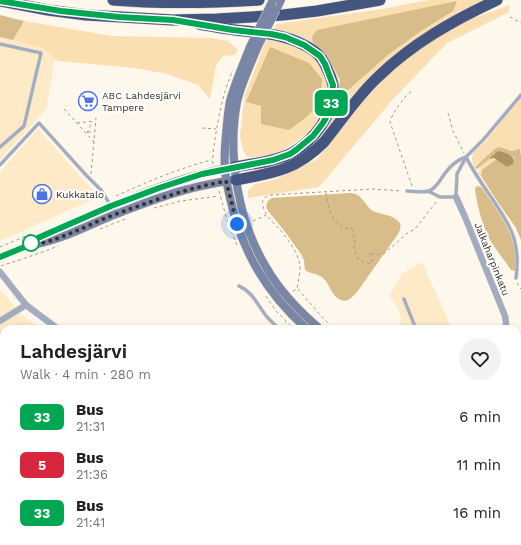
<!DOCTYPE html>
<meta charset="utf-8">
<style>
:root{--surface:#fff;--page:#f2f2f2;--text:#202124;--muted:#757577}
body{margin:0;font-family:"Work Sans",sans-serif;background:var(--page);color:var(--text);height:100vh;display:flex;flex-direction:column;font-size:15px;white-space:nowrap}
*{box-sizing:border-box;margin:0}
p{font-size:13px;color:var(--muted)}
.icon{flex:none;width:22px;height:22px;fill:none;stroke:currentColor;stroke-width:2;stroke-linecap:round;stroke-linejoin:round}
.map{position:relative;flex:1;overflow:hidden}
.side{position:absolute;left:0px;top:325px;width:521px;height:220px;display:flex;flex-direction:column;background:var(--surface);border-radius:12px 12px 0 0;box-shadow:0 2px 6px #0003}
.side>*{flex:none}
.badge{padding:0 8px;border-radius:6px;font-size:14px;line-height:26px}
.you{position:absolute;width:20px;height:20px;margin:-10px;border:3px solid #fff;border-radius:50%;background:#1a73e8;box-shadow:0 0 0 6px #1a73e833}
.map>.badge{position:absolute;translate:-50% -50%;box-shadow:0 0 0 2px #fff}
.round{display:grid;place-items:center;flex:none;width:42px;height:42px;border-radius:21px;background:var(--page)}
.summary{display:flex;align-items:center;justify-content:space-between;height:68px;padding:0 20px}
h1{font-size:19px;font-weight:600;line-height:30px}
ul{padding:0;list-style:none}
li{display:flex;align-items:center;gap:12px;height:48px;padding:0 20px}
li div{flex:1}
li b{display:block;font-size:15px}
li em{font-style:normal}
li .badge{min-width:44px;font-weight:700;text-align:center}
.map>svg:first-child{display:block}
.built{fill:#feeac6}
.green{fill:#f9dfb1}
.forest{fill:#d8bc89}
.water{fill:#af9463}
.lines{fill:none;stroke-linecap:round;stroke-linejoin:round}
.service-casing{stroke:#dad3c8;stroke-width:4}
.minor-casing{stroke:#dad3c8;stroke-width:7}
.secondary-casing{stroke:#dad3c8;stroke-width:9}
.motorway-casing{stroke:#dad3c8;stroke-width:12}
.path{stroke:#a09a8f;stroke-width:1;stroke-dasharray:3 3;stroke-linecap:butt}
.service{stroke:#a2acc1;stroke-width:3}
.minor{stroke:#a2acc1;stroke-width:6}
.secondary{stroke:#7a86a6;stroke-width:8}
.motorway{stroke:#445580;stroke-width:11}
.secondary-bridge-casing{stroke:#dad3c8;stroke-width:9;stroke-linecap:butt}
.secondary-bridge{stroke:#7a86a6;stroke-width:8}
.line-casing{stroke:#fff;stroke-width:9}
.line{stroke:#00a651;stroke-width:6}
.walk{stroke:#373126;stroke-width:4;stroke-dasharray:0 7.2}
.stop-dot{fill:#fff;stroke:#00a651;stroke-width:2}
.labels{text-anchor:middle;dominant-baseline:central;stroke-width:4;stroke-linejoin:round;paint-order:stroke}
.poi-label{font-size:10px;fill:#373126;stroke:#fff;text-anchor:start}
.street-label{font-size:10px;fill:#373126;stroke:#fff}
</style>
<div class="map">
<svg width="521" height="545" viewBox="0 0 521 545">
<rect width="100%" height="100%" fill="#fef7ec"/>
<!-- built -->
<g class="built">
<path d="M0,37l47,10 8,12 -9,50 -46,51z"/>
<path d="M38,129l61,68 -99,44v-69z"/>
<path d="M422,262l30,67h-51l-1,-16 -10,-18 12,-21z"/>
<path d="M0,289l21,26 21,14h-38v212h298l2,4h-304z"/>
<path d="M316,541h97l-1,4h-95z"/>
</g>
<!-- green -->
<g class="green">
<path d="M428,0h57l-54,29 -41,29 -35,34 -31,41 -2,-2 9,-16 -2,-52 -56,-33 4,-6 106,-15z"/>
<path d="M509,5v7l-62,31 -53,55 -75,89 -71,11v-7l7,-7 22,-5 40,-20 55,-69 26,-24 37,-28 39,-20z"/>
<path d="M24,21l88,15 99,2 17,3 10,9 -3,5 -12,1 -7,9 -6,34 -12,-14 -31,-11 -32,-6 -77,-7 -15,-13 -30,-8z"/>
<path d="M267,37c15,4 32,7 45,17 6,5 10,13 13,21 12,30 -9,55 -34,70 -4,2 -8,6 -13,8 -9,3 -20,4 -30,4l-5,-6 -3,-15 3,-27 2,-14z"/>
<path d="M521,97v51l-9,3 -12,-4 -25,19 2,3 13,-11 6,1 -14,11 -1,7 -3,-4 2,-4 -1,-1 -4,2 -2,-5 -1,-6 1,-6 12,-11z"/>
</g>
<!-- forest -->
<g class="forest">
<path d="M457,1l-4,10 -32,20 -32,23 -50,44 1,-19 -9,-16 -18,-20 -1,-6 5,-7z"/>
<path d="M0,15l24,6 -11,19 -13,-3z"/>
<path d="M270,47l39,16 13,16 -2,25 -16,15 -15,11 -28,-6v-18l-15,-4z"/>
<path d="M500,147l12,4 9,-3 -1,2 1,5v85l-5,-12 -21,-30 -14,-22 1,-6 13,-10 1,-1 11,8c4,-2 8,-4 7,-9l-13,-7 -3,1 -21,17 -2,-2 21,-19z"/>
<path d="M477,186l4,1c16,22 40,54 35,83l-2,1 -3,-1c-7,-11 -16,-21 -22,-32 -7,-14 -12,-33 -14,-49z"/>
<path d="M351,193c13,2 12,11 22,18 7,4 20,3 26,11 3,4 1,8 -1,12l-41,58c-5,5 -9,11 -16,8 -10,-4 -11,-16 -18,-22 -5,-5 -13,-4 -18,-8l-1,-10 -3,-6 -18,-25 -15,-18 -2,-5 2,-5 4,-3z"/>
</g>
<!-- water -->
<path class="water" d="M498,151c5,0 14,4 16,9l-1,4 -6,3 -13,-9 -4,1v-1z"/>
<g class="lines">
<defs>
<g id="service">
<path d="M0,44l41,9 -17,73 -24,21"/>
<path d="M466,157c7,14 16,27 25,40 19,28 30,44 25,81"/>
<path d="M0,165l39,-42 47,52 15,15 10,16"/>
<path d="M407,191c6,0 16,2 22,0 8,-3 12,-13 17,-19 6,-8 11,-12 20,-15"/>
<path d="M428,191l12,6h16l1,-23 9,-17 17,-17 38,-45"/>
<path d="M239,286c14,6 19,20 28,31 4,4 8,8 12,12"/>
<path d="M404,299l12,30"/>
<path d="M0,344l4,3"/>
<path d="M473,545l7,-4"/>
</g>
<g id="minor">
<path d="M456,197l9,20 40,99 1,7v6"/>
<path d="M0,272l26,33 32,24"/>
<path d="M0,321l26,-16"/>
<path d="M308,541l2,4"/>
<path d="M96,545l4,-4"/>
<path d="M447,545l4,-4"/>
</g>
<g id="secondary">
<path d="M276,10l5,-10"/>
<path d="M250,47c-7,18 -15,36 -20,54 -2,11 -3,22 -4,34 -1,11 -2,22 -1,33 0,10 3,20 5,30 12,53 36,95 77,131"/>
<path d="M257,48c-7,18 -16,36 -20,54 -10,53 1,119 29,165 13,23 34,45 54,62"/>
<path d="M30,245c30,-4 58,-20 86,-31 24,-9 48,-19 73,-25 14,-4 28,-6 42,-9"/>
<path d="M0,257l27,-11 11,-8 11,-5c59,-24 117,-54 180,-65"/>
<path d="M431,541l2,4"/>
<path d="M441,541l2,4"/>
</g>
<g id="motorway">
<path d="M113,0c49,4 97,3 146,0"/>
<path d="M0,1l48,9 38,5 87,5 44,-1 66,-4 34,-4 63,-11"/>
<path d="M199,24c12,2 24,5 36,6 27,3 56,4 79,21 7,5 11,12 14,20 2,4 4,9 5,14 3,28 -19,56 -43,69 -17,8 -38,10 -56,13"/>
<path d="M236,180c38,-7 60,-10 88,-38 18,-22 34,-47 55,-66 34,-33 75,-56 118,-76"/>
</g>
</defs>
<!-- service casing -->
<use href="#service" class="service-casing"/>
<!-- minor casing -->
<use href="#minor" class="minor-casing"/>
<!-- secondary casing -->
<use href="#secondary" class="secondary-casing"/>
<!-- motorway casing -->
<use href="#motorway" class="motorway-casing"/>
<!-- path -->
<g class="path">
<path d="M510,17l11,6"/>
<path d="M64,109l30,33"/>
<path d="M448,113l5,18 11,22"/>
<path d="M77,123l18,-2"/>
<path d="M202,128l14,1"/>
<path d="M88,132h7"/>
<path d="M87,133l5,-11"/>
<path d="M213,164c-1,-8 1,-17 2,-25 4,-25 8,-46 18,-69"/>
<path d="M91,174l5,-56"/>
<path d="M412,186l-22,-64c2,-9 15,-27 23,-32"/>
<path d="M219,191l8,29 10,26"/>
<path d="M326,193c2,12 4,27 17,34 2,1 6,2 9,2l3,11 -1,9 4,10 6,3 7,2 1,-5 -3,-6 7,2 9,-2 21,-19 9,-5 22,-28"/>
<path d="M116,196c31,-14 63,-28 96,-36"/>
<path d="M154,208l27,-7 38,-5"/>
<path d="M253,221l9,-4 4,-2"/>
<path d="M100,229l25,-10"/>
<path d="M0,247l31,-13"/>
<path d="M1,266c7,-3 14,-4 21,-7 12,-4 24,-8 36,-13"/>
<path d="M517,283l4,6"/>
<path d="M298,289l23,27 13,13"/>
<path d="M293,291l4,-2c1,-9 5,-20 2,-28 -3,-11 -11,-21 -18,-30 -6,-7 -16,-15 -18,-25 -2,-6 2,-10 8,-11l101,-6 30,2"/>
<path d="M266,296l10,15 18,18"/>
<path d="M419,545l1,-4"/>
<path d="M460,545l2,-4"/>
</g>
<!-- service -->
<use href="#service" class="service"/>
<!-- minor -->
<use href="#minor" class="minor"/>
<!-- secondary -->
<use href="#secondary" class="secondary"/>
<!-- motorway -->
<use href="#motorway" class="motorway"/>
<defs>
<g id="secondary-bridge">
<path d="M250,47l23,-47"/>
<path d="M257,48l19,-38"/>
</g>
</defs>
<!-- secondary-bridge casing -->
<use href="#secondary-bridge" class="secondary-bridge-casing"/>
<!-- secondary-bridge -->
<use href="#secondary-bridge" class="secondary-bridge"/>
</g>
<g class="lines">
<defs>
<path id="line" d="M0,1l61,10 58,6 54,3 60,10 38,4 14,3 19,8 16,11 5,8 8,21 -1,12 -2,13 -7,13 -10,13 -17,14 -6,4 -17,6 -71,14 -43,14 -48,18 -62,27 -11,5 -11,8 -27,11"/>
</defs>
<!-- line casing -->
<use href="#line" class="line-casing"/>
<!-- line -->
<use href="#line" class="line"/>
<!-- walk -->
<path class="walk" d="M31,243l-4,3c32,-4 59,-21 89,-32 36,-13 72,-26 110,-33l11,43"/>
</g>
<!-- icons -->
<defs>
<symbol id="supermarket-ring" viewBox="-11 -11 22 22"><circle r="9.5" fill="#fff" stroke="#4e72e6" stroke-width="1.5"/><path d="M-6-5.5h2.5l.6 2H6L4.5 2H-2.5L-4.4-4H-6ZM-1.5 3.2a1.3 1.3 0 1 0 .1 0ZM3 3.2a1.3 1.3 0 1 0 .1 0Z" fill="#4e72e6"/></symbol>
<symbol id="shop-ring" viewBox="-11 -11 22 22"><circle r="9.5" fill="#fff" stroke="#4e72e6" stroke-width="1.5"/><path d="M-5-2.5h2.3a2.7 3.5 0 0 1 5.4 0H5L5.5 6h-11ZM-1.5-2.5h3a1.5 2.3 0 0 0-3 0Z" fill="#4e72e6"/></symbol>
</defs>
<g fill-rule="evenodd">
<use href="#supermarket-ring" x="77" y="90" width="22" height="22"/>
<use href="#shop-ring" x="31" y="183" width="22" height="22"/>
</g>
<!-- markers -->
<circle class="stop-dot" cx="31" cy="243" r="8"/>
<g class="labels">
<!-- poi labels -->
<g class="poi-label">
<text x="102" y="95">ABC Lahdesjärvi<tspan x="102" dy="12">Tampere</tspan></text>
<text x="56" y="194">Kukkatalo</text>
</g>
<!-- street labels -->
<g class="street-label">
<text transform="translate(492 259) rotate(68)">Jalkaharpinkatu</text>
</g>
</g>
</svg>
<div class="you" style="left:237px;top:224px"></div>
<b class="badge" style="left:331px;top:103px;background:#00a651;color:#fff">33</b>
<section class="side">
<div class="summary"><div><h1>Lahdesjärvi</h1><p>Walk · 4 min · 280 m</p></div><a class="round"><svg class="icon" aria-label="heart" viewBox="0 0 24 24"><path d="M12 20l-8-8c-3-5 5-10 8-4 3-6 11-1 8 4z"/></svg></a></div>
<ul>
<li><span class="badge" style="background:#00a651;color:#fff">33</span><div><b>Bus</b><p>21:31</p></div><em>6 min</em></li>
<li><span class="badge" style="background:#d7263d;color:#fff">5</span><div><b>Bus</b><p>21:36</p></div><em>11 min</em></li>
<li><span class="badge" style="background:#00a651;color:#fff">33</span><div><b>Bus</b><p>21:41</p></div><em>16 min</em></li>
</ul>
</section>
</div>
